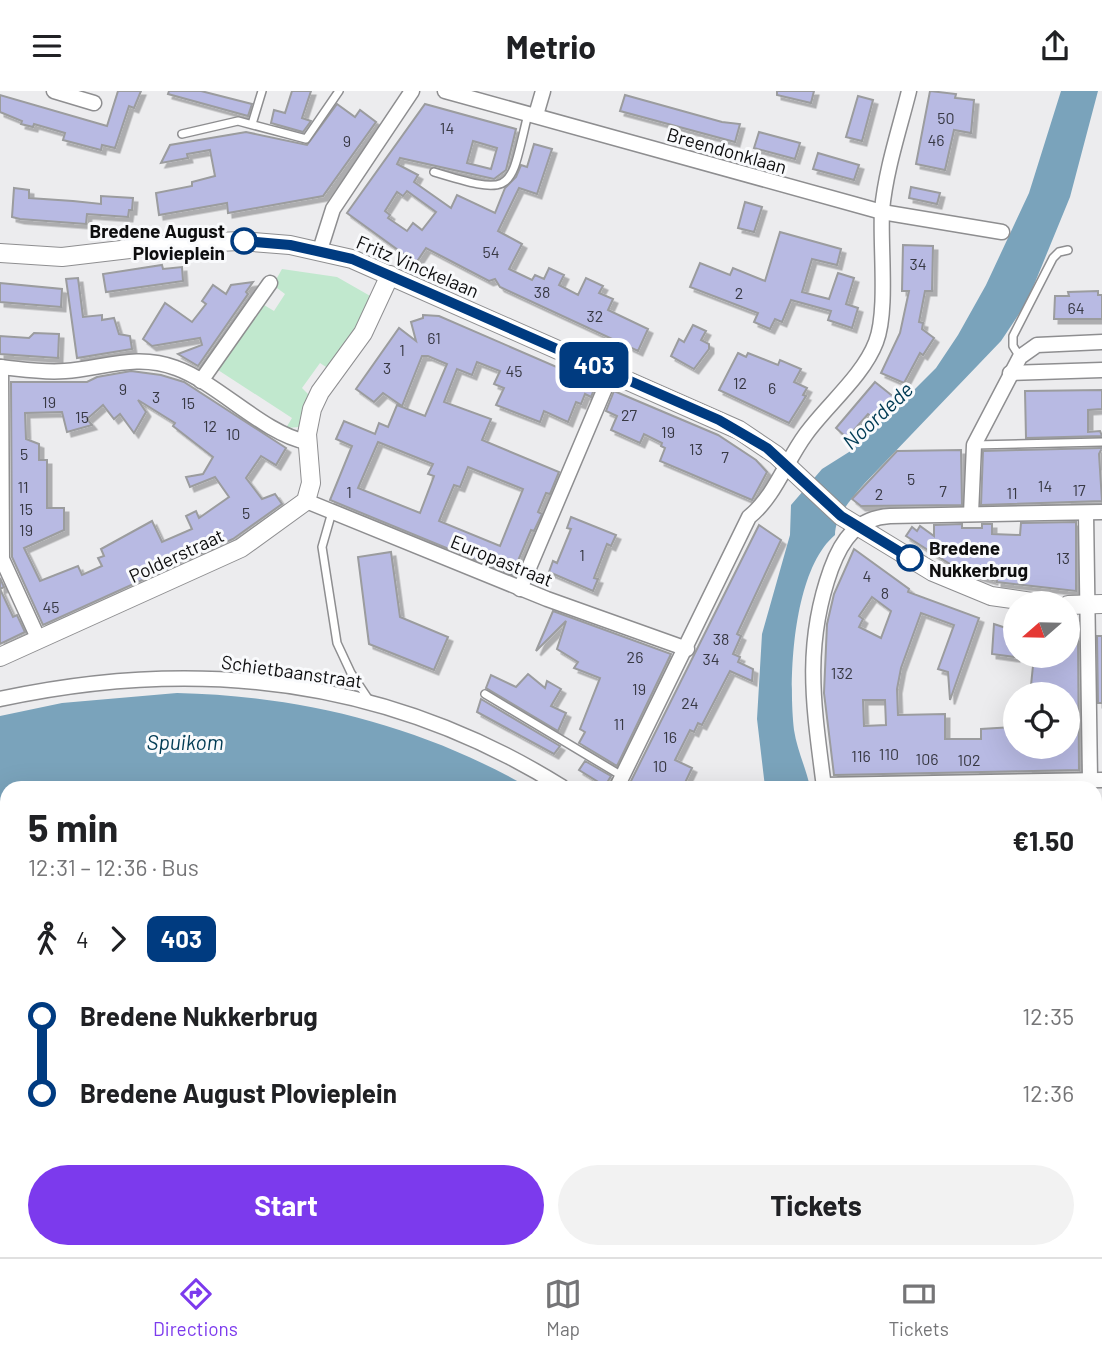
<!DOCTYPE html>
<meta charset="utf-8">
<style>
:root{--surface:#fff;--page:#f2f2f2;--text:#202124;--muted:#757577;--line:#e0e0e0;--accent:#7c3aed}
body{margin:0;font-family:Barlow,sans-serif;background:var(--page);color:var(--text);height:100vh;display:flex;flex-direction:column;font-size:26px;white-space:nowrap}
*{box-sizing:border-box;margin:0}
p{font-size:23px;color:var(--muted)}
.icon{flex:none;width:38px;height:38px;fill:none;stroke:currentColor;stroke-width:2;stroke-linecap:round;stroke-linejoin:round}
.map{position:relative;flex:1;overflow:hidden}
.panel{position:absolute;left:0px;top:690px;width:1102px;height:478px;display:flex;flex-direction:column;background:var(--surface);border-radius:21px 21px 0 0;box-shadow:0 7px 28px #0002}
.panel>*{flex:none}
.badge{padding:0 14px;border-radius:10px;font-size:24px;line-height:46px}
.needle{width:46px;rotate:250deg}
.fabs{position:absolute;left:1003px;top:500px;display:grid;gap:14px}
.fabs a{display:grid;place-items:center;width:77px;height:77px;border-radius:50%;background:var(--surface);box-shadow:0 7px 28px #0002;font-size:35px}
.map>.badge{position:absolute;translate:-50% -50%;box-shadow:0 0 0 4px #fff}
.legs{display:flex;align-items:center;gap:10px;height:77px;padding:0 28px;font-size:23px}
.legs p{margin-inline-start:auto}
.headline{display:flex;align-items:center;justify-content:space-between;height:119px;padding:0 28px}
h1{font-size:38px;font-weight:700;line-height:52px}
.action{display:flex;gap:14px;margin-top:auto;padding:14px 28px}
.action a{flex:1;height:80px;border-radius:42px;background:var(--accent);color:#fff;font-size:28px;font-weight:700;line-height:80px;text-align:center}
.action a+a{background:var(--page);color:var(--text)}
ul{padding:0 28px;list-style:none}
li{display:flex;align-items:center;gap:24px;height:77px;font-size:26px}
li i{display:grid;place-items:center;width:10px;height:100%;margin:0 9px;background:currentColor}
li i::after{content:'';width:18px;height:18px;margin:-9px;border:5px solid;border-radius:50%;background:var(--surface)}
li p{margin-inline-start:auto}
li:first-child i{background:linear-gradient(#0000 50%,currentColor 0)}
li:last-child i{background:linear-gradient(currentColor 50%,#0000 0)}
header{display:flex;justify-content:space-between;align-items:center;height:91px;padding:0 28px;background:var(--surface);font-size:32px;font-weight:700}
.dock{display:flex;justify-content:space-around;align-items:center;height:98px;border-top:2px solid var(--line);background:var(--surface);font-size:19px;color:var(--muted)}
.dock a{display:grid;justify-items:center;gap:4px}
.dock .selected{color:var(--accent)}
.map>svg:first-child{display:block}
.green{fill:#c1e8ce}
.water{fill:#7aa3bb}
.building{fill:#b8bae3;stroke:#9b9c9e;stroke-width:2;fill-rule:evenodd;filter:url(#shadow)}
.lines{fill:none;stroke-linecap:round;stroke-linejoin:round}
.service-casing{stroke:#8e8e90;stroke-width:10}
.minor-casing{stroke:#8e8e90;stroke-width:17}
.tertiary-casing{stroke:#8e8e90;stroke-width:20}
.service{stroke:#fff;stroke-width:7}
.minor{stroke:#fff;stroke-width:14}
.tertiary{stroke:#fff;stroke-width:18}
.line-1-casing{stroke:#fff;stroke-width:16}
.line-1{stroke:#003b80;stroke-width:10}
.stop-1-dot{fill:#fff;stroke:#003b80;stroke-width:3.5}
.labels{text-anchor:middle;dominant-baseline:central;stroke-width:6;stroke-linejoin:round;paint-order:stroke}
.number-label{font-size:16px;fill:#383944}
.street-label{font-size:19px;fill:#0e0e0f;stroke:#f9fafc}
.stop-label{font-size:19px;font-weight:bold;fill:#0e0e0f;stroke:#f9fafc;text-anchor:end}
.water-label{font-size:21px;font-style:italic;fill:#003b54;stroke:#f9fafc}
</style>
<header><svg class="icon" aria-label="menu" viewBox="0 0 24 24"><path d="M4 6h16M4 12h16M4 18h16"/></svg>Metrio<svg class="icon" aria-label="share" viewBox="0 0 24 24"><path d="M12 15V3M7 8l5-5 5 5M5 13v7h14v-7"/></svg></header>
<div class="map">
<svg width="1102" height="1166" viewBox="0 0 1102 1166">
<defs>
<filter id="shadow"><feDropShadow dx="4.5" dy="4.5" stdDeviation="0" flood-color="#0004"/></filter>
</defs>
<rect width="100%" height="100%" fill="#ececee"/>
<!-- green -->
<path class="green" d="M282,178l55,8 35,20 -16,33 -27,39 -9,-6 -18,25 8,8 -11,31 -13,1 6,-10 -74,-48 46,-65 10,6 11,-17 -12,-9z"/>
<!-- water -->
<g class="water">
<path d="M1061,0h37l-28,106 -43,105 -26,39 -136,142c-12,14 -30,32 -30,52 -42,35 -47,143 -41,195 3,20 12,38 16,57h-45l-8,-68 5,-85 28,-99 1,-30 31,-36 27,-17 58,-55 29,-29 22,-33 28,-50 43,-92z"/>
<path d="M177,602c124,3 242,32 351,94h-521v464h870l3,6h-880v-541l62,-13z"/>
</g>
<!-- building -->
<g class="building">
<path d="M118,0h23l-7,17 -5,-2 -14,42 -13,-3 -1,5 -38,-10 2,-7 -31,-9 -1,3 -12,-3 1,-3 -22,-9v-17l107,31z"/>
<path d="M169,0h32l51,13 -4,12 -80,-22z"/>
<path d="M292,0h19l-9,27 9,3 -8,11 -32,-9 3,-13 11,3z"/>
<path d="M777,0h37l-3,12 -34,-8z"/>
<path d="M930,0l26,3 -1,4 19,2 -3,33 -17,-3 -9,40 -29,-6z"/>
<path d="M625,4l97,27 18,2 -5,18 -115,-31z"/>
<path d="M858,5l15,4 -11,41 -16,-4z"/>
<path d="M337,13l18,13 5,-7 16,12 -53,74 -95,17 -1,-10 -68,12 -3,-22 36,-7v-4l23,-6 -5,-26 -23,4 1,4 -27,5 9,-18 76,-13 61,13z"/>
<path d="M425,13l91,25 -10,41 -12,9 -94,-21 -3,6 21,11 -4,7 37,26 6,-13 38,18 10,-25 11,-11 5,-12 6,2 7,-23 18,5 -15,45 -18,-6 -21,43 24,13 -13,25 23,11 3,-5 9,4 5,-11 15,7 -5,10 19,10 8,-17 17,8 -4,7 14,6 -5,11 40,19 -10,22 -138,-64 -5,-8 -6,2 -63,-33 -10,15 -69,-50zM473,50l24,7 -6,21 -24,-6zM407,100l29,21 -14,18 -9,-7 -6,8 -19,-13 2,-3 -5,-4 12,-19 6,4z"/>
<path d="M759,41l41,11 -5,16 -41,-11z"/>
<path d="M818,62l41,12 -5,15 -41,-11z"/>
<path d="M911,96l29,6 -3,11 -28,-6z"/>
<path d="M14,97l15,2v8l44,3 28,3v-8l32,2 -1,12h-3l-1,7 -41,-3 -1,10 -66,-5 -8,-2z"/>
<path d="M745,111l17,5 -8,25 -16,-4z"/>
<path d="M780,141l61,17 -4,16 -25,-6 -10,33 27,7 9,-26 16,5 -8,26 12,4 -6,20 -24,-8 3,-9 -40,-11 -9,22 -7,-3 -5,10 -16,-7 4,-9 -68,-26 10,-24 30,12 3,-7 32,13z"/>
<path d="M903,154l30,1 -1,45h-7l-6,31 4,1 -1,6 12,9 -11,17 -3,-2 -16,30 -23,-10 19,-40 9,-42h-7z"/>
<path d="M162,174l1,4 19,-2 1,14 -77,11 -3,-18z"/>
<path d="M78,187l5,39 19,-2v5l12,-2 5,16 11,2 2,13 -55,9 -11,-79z"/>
<path d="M253,191l-7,10 2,2 -50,72 -20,-12 24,-9 -2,-7 -48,8 -9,-7 22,-36 27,19 14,-18 -4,-3 11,-16 13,9 5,-9z"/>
<path d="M0,192l62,6 -1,18 -61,-5z"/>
<path d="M1098,200v4h4v24h-48l1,-23h14l-1,-4z"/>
<path d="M423,224l16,1 157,68 -5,13 -6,-3 -4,10 -5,-2 -8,20 -24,-11 -4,11 -44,-17 8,-17 -10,-4 6,-13 -23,-9 -5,13 -15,-6 -13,33 47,17 -9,21 77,32 -9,22 -4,-1 -8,19 4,2 -8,17 -3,-1 -19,45 -182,-75 22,-54 -16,-7 8,-18 31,13 4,-11 9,4 9,-22 28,11 22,-52 -19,-8h-6l-20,50 -19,-13 -9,9 -18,-13 43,-61 17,13 -5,-19 12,-4zM378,351l55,22 -5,10 6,2 -14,37 -62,-25zM468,376l55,22 -23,57 -61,-25 15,-36 6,2z"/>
<path d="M693,234l13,6 -5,9 8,4v5l-15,20 -23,-13 8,-17 5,3z"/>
<path d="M34,242l25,1 -1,24 -58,-4v-18l29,2z"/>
<path d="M738,262l8,4 2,-4 30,12 2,-5 21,9 -7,13 13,6 -4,7 3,1 -17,27 -70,-33z"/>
<path d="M131,280l30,4 23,7 102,66 -10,17 -15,-9 -15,22 16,21 13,-5 7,10 -49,35 -190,86 -31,-68 -1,-175h76l10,-5zM138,309l37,23 -2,3 40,31 -10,17 -17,3 4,10 25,-10 14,20 -30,21 -3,-7 -10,5 6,13 -30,13 -10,-21 -51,28 3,7 -6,2 4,8 -20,9 -4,-9 -38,15 -16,-33 40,-18v-22h-17v-48h-8v-16l-13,-5 -1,-26 37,-1 5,20 25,-7 -5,-6 16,-14 11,14 6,-5 14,19 12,-21z"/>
<path d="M875,291l20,16 -11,12 -2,-2 -10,9 -4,-3 -21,24 -11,-10z"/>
<path d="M1102,299v19l-14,1v22l12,-1 2,5 -76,2 -1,-47z"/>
<path d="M614,300l104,44 38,25 11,12 -15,28 -92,-39 5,-13 -4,-2 1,-3 -18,-9 -4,9 -29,-13 6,-14 -11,-5z"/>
<path d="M1102,357l-3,6 3,47 -121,4 2,-54z"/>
<path d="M961,359l1,55 -101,1 -9,-7 45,-48z"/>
<path d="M571,426l45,18 -5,11 -4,-2 -13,34 4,1 -5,12 -44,-19 4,-11 4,2 14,-34 -4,-1z"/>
<path d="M1076,431v69l-79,-9v-14l-4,12 -32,-9 -55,-35 6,-9 5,4 3,-5 14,10v-11l28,-1v4h20v-4h10v10l28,1 1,-12z"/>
<path d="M759,434l22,15 -44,94 4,2 -8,18 7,3 -2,5 15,7 -1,12 -22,-10 -28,54 -4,-2 -4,9 -4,-2 -15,30 17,8 -9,19h-55z"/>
<path d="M854,458l55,40 -1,3 71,26 -29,82 -2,-28 -10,-3 16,-44 -33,-12 -20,55 -4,21 1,26 47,-1v25h36v-10l32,-2 2,20h53v-52h-38l4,-39h34v-18l10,-1 1,133 -245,5 -10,-82 3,-69 7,-30zM872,506l19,14 -10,27 -22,-11 4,-8 -4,-3zM863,609h22l1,25 -22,1z"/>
<path d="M391,461l9,65 48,20 -14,33 -65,-26 -11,-87z"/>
<path d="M0,487l4,9 -4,2 13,28 4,-2 8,17 -25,12z"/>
<path d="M553,520l118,43 -54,112 -38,-23 6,-11 -5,-3 20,-51 -26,-10 4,-6 -21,-13 9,-28 -30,30z"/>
<path d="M994,533l21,7v26l-23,-3z"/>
<path d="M1097,545h5v67h-4z"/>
<path d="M528,583l17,14 2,-7 14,8 -10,17 15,7 -8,18 -72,-43 5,-13 25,12z"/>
<path d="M481,608l79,47 -6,8 -77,-42z"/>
<path d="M585,670l26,15 -6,10 -26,-16z"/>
</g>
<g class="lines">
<defs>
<g id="service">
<path d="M252,33l10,-33"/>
<path d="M182,43l56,-13 68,18 33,-48"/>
<path d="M434,81c82,25 75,20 94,-58"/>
<path d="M1020,266l-7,-11v-10l40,-78 6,-6 9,-2"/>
<path d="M974,354l128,-3"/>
<path d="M332,421l-10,35 15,96 14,30 18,27"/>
<path d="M485,603l137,82"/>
<path d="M1096,1152h6"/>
</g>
<g id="minor">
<path d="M54,0l40,12"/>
<path d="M445,0l437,121 120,20"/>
<path d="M536,24l7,-24"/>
<path d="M320,159l13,-41 79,-118"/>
<path d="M0,276c21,2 43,6 65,4 39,-3 72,-18 111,-3 42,15 88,66 131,74"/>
<path d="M1,276l1,192 37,81"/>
<path d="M1010,282l92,-3"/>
<path d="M201,290l69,-98"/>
<path d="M306,410l241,98 140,50"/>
<path d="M1086,422l4,266"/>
<path d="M971,423l3,-69 46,-88 17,-12 65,-3"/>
<path d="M520,498l91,-215"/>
<path d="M0,608c199,-43 388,-21 562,88"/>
<path d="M823,694l279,-5"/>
<path d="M617,696l132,-270c26,-21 37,-56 57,-83 21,-29 57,-58 70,-92 12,-31 4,-95 6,-132 4,-41 17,-79 27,-119"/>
<path d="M824,696c-10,-79 -21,-140 7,-218 11,-30 26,-51 59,-53l212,-4"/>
<path d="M1096,918h6"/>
<path d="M1096,1029h6"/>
<path d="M1096,1116h6"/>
<path d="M899,1160l3,6"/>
<path d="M1020,1160l2,6"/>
</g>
<g id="tertiary">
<path d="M0,162l62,4 110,-13 68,-3 50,4 62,14 387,171 37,25 65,61 92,56 58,24 55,8"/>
<path d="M1068,514l34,-1"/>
<path d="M0,566l241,-109 65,-47 5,-18 -4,-49 5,-25 8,-17 43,-59 27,-58"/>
</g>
</defs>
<!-- service casing -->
<use href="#service" class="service-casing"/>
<!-- minor casing -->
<use href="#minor" class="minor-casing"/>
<!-- tertiary casing -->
<use href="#tertiary" class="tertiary-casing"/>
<!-- service -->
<use href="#service" class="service"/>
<!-- minor -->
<use href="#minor" class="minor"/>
<!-- tertiary -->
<use href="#tertiary" class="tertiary"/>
</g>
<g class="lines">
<defs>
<path id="line-1" d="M244,150l46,4 62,14 367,161 48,28 74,68 69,42"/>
</defs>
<!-- line-1 casing -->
<use href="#line-1" class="line-1-casing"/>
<!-- line-1 -->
<use href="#line-1" class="line-1"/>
</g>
<!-- markers -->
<g class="stop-1-dot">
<circle cx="244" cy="150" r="12"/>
<circle cx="910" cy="467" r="12"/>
</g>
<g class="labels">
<!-- number labels -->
<g class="number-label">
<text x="946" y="26">50</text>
<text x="447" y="36">14</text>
<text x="936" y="48">46</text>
<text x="347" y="49">9</text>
<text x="491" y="160">54</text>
<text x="918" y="172">34</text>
<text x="542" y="200">38</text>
<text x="739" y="201">2</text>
<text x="1076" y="216">64</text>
<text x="595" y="224">32</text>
<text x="434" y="246">61</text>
<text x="402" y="258">1</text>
<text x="387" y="276">3</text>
<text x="514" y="279">45</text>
<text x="740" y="291">12</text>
<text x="772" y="296">6</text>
<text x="123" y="297">9</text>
<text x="156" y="305">3</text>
<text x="49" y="310">19</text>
<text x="188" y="311">15</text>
<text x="629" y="323">27</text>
<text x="82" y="325">15</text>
<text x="210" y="334">12</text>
<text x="668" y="340">19</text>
<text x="233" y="342">10</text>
<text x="696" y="357">13</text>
<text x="24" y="362">5</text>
<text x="725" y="365">7</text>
<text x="911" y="387">5</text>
<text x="1045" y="394">14</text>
<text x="23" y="395">11</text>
<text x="1079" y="398">17</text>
<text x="943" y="399">7</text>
<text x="349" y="400">1</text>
<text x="1012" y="401">11</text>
<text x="879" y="402">2</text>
<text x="26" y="417">15</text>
<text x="246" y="421">5</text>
<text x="26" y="438">19</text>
<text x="582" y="463">1</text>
<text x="1063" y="466">13</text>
<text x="867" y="484">4</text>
<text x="885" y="501">8</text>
<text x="51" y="515">45</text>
<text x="721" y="547">38</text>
<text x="635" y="565">26</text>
<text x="711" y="567">34</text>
<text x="842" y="581">132</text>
<text x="639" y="597">19</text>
<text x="690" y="611">24</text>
<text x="619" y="632">11</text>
<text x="670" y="645">16</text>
<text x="889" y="662">110</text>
<text x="861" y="664">116</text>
<text x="927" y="667">106</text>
<text x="969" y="668">102</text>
<text x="660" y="674">10</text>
</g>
<!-- street labels -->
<g class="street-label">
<text transform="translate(727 59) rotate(16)">Breendonklaan</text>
<text transform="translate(418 175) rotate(23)">Fritz Vinckelaan</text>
<text transform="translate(176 464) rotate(-25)">Polderstraat</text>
<text transform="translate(502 469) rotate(22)">Europastraat</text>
<text transform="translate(292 580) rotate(8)">Schietbaanstraat</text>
</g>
<!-- stop labels -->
<g class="stop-label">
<text x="225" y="139">Bredene August<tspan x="225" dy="22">Plovieplein</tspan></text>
<text x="929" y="456" text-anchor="start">Bredene<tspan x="929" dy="22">Nukkerbrug</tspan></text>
</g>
<!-- water labels -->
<g class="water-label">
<text transform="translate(877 324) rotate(-43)">Noordede</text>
<text x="185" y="650">Spuikom</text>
</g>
</g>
</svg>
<div class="fabs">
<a><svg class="needle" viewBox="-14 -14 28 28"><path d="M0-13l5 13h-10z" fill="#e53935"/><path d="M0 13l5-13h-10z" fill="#757577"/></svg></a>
<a><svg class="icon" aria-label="locate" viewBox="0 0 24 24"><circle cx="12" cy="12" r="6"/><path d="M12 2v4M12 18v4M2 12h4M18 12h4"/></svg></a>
</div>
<b class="badge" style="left:594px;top:274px;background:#003b80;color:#fff">403</b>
<section class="panel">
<div class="headline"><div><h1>5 min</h1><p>12:31 – 12:36 · Bus</p></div><b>€1.50</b></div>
<div class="legs"><svg class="icon" aria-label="walk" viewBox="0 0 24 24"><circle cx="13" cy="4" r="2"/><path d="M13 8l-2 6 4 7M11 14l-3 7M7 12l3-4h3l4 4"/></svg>4<svg class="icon" aria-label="forward" viewBox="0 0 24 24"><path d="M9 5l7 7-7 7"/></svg><b class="badge" style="background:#003b80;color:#fff">403</b></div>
<ul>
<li><i style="color:#003b80"></i><b>Bredene Nukkerbrug</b><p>12:35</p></li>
<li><i style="color:#003b80"></i><b>Bredene August Plovieplein</b><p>12:36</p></li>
</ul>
<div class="action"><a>Start</a><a>Tickets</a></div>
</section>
</div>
<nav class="dock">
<a class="selected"><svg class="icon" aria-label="directions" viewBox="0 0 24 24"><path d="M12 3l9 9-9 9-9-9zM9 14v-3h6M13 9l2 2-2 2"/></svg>Directions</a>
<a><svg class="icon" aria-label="map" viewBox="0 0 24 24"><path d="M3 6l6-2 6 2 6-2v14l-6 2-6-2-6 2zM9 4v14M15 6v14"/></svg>Map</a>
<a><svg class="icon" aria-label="tickets" viewBox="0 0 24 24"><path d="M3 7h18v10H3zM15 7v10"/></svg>Tickets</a>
</nav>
